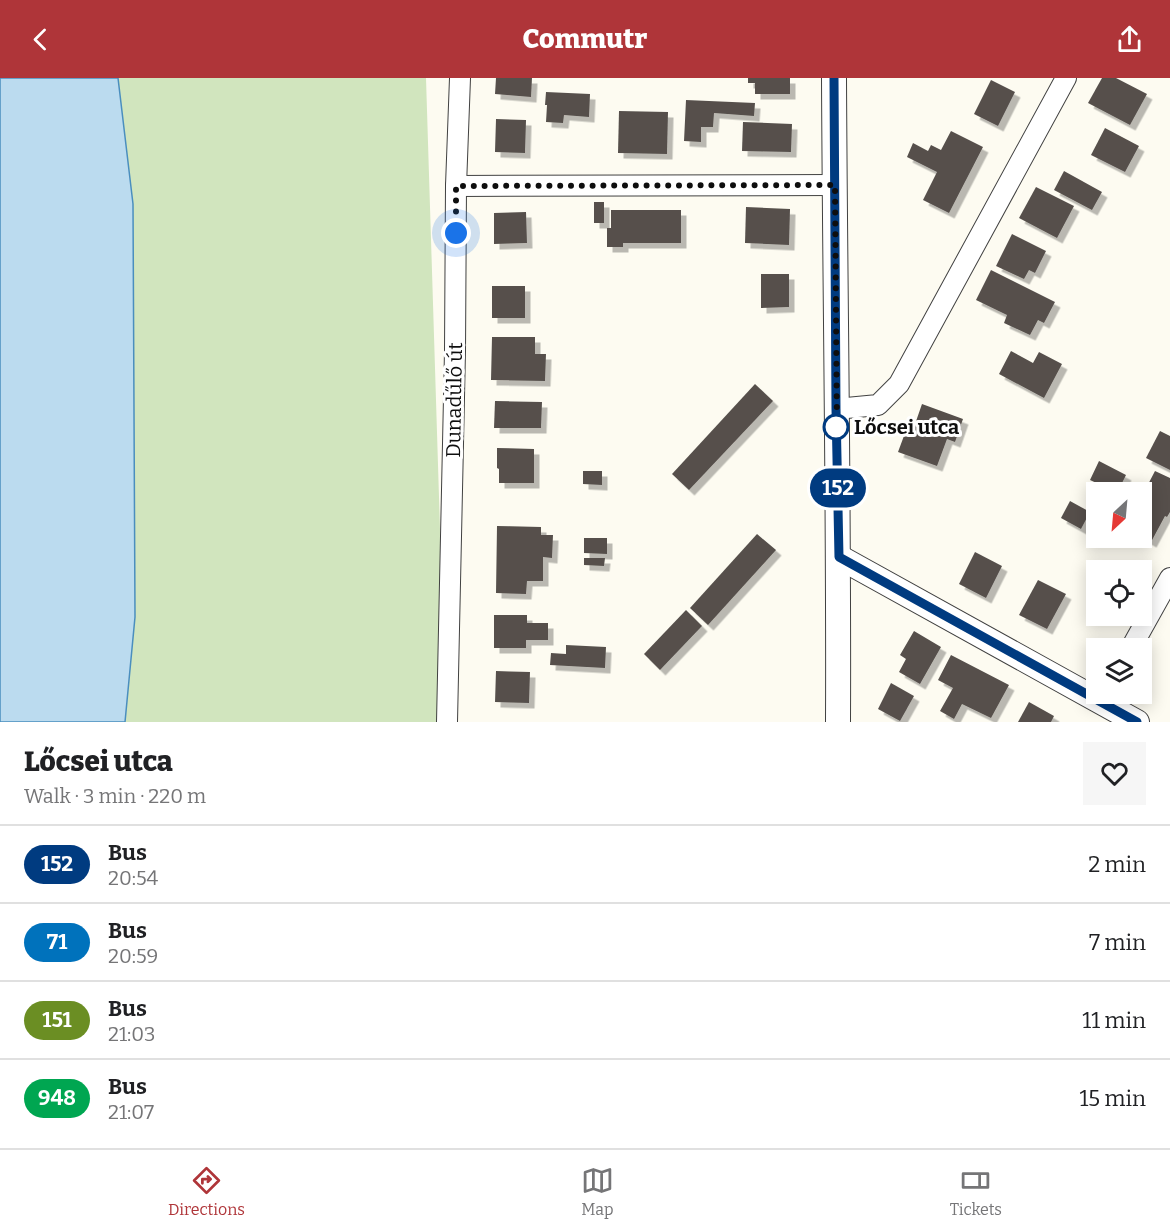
<!DOCTYPE html>
<meta charset="utf-8">
<style>
:root{--surface:#fff;--page:#f6f6f6;--text:#202124;--muted:#757577;--line:#e0e0e0;--accent:#af3539}
body{margin:0;font-family:Bitter,serif;background:var(--page);color:var(--text);height:100vh;display:flex;flex-direction:column;font-size:22px;white-space:nowrap}
*{box-sizing:border-box;margin:0}
p{font-size:20px;color:var(--muted)}
.icon{flex:none;width:33px;height:33px;fill:none;stroke:currentColor;stroke-width:2;stroke-linecap:round;stroke-linejoin:round}
.map{position:relative;height:644px;overflow:hidden}
.drawer{display:flex;flex-direction:column;background:var(--surface);flex:1}
.drawer>*{flex:none}
.badge{padding:0 12px;border-radius:20px;font-size:21px;line-height:39px}
.needle{width:39px;rotate:206deg}
.tools{position:absolute;left:1086px;top:404px;display:grid;gap:12px}
.tools a{display:grid;place-items:center;width:66px;height:66px;border-radius:0px;background:var(--surface);box-shadow:0 3px 15px #0003;font-size:30px}
.you{position:absolute;width:30px;height:30px;margin:-15px;border:4px solid #fff;border-radius:50%;background:#1a73e8;box-shadow:0 0 0 9px #1a73e833}
.map>.badge{position:absolute;translate:-50% -50%;box-shadow:0 0 0 3px #fff}
.round{display:grid;place-items:center;flex:none;width:63px;height:63px;border-radius:0px;background:var(--page)}
.summary{display:flex;align-items:center;justify-content:space-between;height:102px;padding:0 24px}
h1{font-size:28px;font-weight:800;line-height:45px}
ul{padding:0;list-style:none}
li{display:flex;align-items:center;gap:18px;height:78px;padding:0 24px;border-top:2px solid var(--line)}
li div{flex:1}
li b{display:block;font-size:22px}
li em{font-style:normal}
li .badge{min-width:66px;font-weight:700;text-align:center}
header{display:flex;justify-content:space-between;align-items:center;height:78px;padding:0 24px;background:var(--accent);color:#fff;font-size:27px;font-weight:800}
.dock{display:flex;justify-content:space-around;align-items:center;height:84px;border-top:2px solid var(--line);background:var(--surface);font-size:16px;color:var(--muted)}
.dock a{display:grid;justify-items:center;gap:3px}
.dock .current{color:var(--accent)}
.map>svg:first-child{display:block}
.green{fill:#d1e5be}
.water{fill:#bbdbef;stroke:#4a8ebe;stroke-width:1.5}
.building{fill:#56504c;filter:url(#shadow)}
.lines{fill:none;stroke-linecap:round;stroke-linejoin:round}
.minor-casing{stroke:#414141;stroke-width:22}
.tertiary-casing{stroke:#414141;stroke-width:26}
.minor{stroke:#fff;stroke-width:20}
.tertiary{stroke:#fff;stroke-width:24}
.line-casing{stroke:#fff;stroke-width:14}
.line{stroke:#003b80;stroke-width:9}
.walk{stroke:#0e0e0e;stroke-width:6;stroke-dasharray:0 10.8}
.stop-dot{fill:#fff;stroke:#003b80;stroke-width:3}
.labels{text-anchor:middle;dominant-baseline:central;stroke-width:6;stroke-linejoin:round;paint-order:stroke}
.street-label{font-size:20px;fill:#0e0e0e;stroke:#fff}
.stop-label{font-size:20px;font-weight:bold;fill:#0e0e0e;stroke:#fff;text-anchor:start}
</style>
<header><svg class="icon" aria-label="back" viewBox="0 0 24 24"><path d="M15 5l-7 7 7 7"/></svg>Commutr<svg class="icon" aria-label="share" viewBox="0 0 24 24"><path d="M12 15V3M7 8l5-5 5 5M5 13v7h14v-7"/></svg></header>
<div class="map">
<svg width="1170" height="644" viewBox="0 0 1170 644">
<defs>
<filter id="shadow"><feDropShadow dx="5.5" dy="5.5" stdDeviation="0" flood-color="#0004"/></filter>
</defs>
<rect width="100%" height="100%" fill="#fdfbf1"/>
<!-- green -->
<path class="green" d="M118,0h308l20,644h-321l10,-105 -2,-413z"/>
<!-- water -->
<path class="water" d="M0,0h118l15,126 2,413 -10,105h-125z"/>
<!-- building -->
<g class="building">
<path d="M496,0h36l-1,19 -36,-3z"/>
<path d="M748,0h42v16h-35v-11h-7z"/>
<path d="M1102,0h14l31,16 -17,31 -42,-22z"/>
<path d="M991,2l24,12 -17,34 -24,-12z"/>
<path d="M546,14l44,2 -1,23 -25,-2 -1,8 -17,-1 1,-17h-2z"/>
<path d="M686,22l69,3 -1,13 -40,-3 -1,14h-12v15l-17,-1z"/>
<path d="M619,33l49,1 -1,42 -49,-1z"/>
<path d="M496,41l30,1 -1,33 -30,-1z"/>
<path d="M743,44l49,2 -1,28 -49,-1z"/>
<path d="M1105,50l34,18 -14,26 -34,-17z"/>
<path d="M951,53l32,16 -34,66 -26,-13 14,-28 -30,-15 6,-14 15,8 3,-6 10,5z"/>
<path d="M1064,93l38,21 -10,18 -38,-20z"/>
<path d="M1036,109l38,19 -17,32 -38,-20z"/>
<rect x="594" y="124" width="10" height="21"/>
<path d="M746,129l44,2 -1,36 -44,-2z"/>
<path d="M611,132h70v33h-58v4h-16v-19h4z"/>
<path d="M526,134l1,31 -33,1v-31z"/>
<path d="M1012,156l34,17 -11,22 -6,-3 -5,9 -28,-13z"/>
<path d="M991,192l64,32 -11,21 -6,-3 -8,15 -26,-12 3,-8 -31,-15z"/>
<path d="M761,196h28v33l-28,1z"/>
<rect x="492" y="208" width="33" height="32"/>
<path d="M492,259h43v17h11l-1,27 -54,-1z"/>
<path d="M1011,273l22,12 6,-11 23,12 -18,34 -45,-24z"/>
<path d="M755,306l18,17 -84,89 -17,-16z"/>
<path d="M495,323l47,1 -1,26h-47z"/>
<path d="M922,326l41,15 -8,23 -8,-3 -10,27 -39,-14 10,-27 6,2z"/>
<path d="M1160,353l10,5v34l-24,-12z"/>
<path d="M497,370l37,1v34h-35v-14l-2,-1z"/>
<path d="M1099,383l27,14 -5,10 13,7h-18l-26,-12z"/>
<path d="M583,393h19v14l-19,-1z"/>
<path d="M1155,393l15,7v34l-3,5 -2,-1 -14,26 -9,-5v-41z"/>
<path d="M1070,423l20,11 -9,17 -20,-11z"/>
<path d="M497,448l44,1v8h12l-1,23 -9,-1v24h-16l-1,13 -30,-1z"/>
<path d="M757,456l19,16 -68,75 -18,-17z"/>
<path d="M584,460h23v16l-23,-1z"/>
<path d="M975,474l27,14 -16,32 -27,-14z"/>
<path d="M584,480h21l-1,8 -20,-1z"/>
<path d="M1038,502l28,14 -19,35 -28,-14z"/>
<path d="M686,532l16,16 -42,44 -16,-16z"/>
<path d="M494,537h33v8h21v17h-22v8h-32z"/>
<path d="M914,553l27,16 -21,37 -21,-12 7,-13 -6,-4z"/>
<path d="M566,567l40,2 -1,21 -55,-3 1,-12 15,1z"/>
<path d="M951,577l58,30 -18,33 -29,-14 -8,15 -14,-8 13,-23 -15,-8z"/>
<path d="M496,593l34,1 -1,31 -34,-1z"/>
<path d="M891,605l23,13 -14,25 -22,-12z"/>
<path d="M1029,624l25,14 -3,6h-33z"/>
</g>
<g class="lines">
<defs>
<g id="minor">
<path d="M456,108l379,-1"/>
<path d="M836,331l42,-4 21,-21 167,-306"/>
<path d="M1131,570l39,-70"/>
<path d="M447,644l8,-371 1,-165 4,-108"/>
</g>
<g id="tertiary">
<path d="M834,0c1,215 5,429 4,644"/>
<path d="M839,479l298,165"/>
</g>
</defs>
<!-- minor casing -->
<use href="#minor" class="minor-casing"/>
<!-- tertiary casing -->
<use href="#tertiary" class="tertiary-casing"/>
<!-- minor -->
<use href="#minor" class="minor"/>
<!-- tertiary -->
<use href="#tertiary" class="tertiary"/>
</g>
<g class="lines">
<defs>
<path id="line" d="M834,0l2,331 3,148 298,165"/>
</defs>
<!-- line casing -->
<use href="#line" class="line-casing"/>
<!-- line -->
<use href="#line" class="line"/>
<!-- walk -->
<path class="walk" d="M456,155v-47l379,-1 2,247 -1,-5"/>
</g>
<!-- markers -->
<circle class="stop-dot" cx="836" cy="349" r="12"/>
<g class="labels">
<!-- street labels -->
<g class="street-label">
<text transform="translate(454 322) rotate(-89)">Dunadűlő út</text>
</g>
<!-- stop labels -->
<g class="stop-label">
<text x="854" y="349">Lőcsei utca</text>
</g>
</g>
</svg>
<div class="tools">
<a><svg class="needle" viewBox="-14 -14 28 28"><path d="M0-13l5 13h-10z" fill="#e53935"/><path d="M0 13l5-13h-10z" fill="#757577"/></svg></a>
<a><svg class="icon" aria-label="locate" viewBox="0 0 24 24"><circle cx="12" cy="12" r="6"/><path d="M12 2v4M12 18v4M2 12h4M18 12h4"/></svg></a>
<a><svg class="icon" aria-label="layers" viewBox="0 0 24 24"><path d="M12 4l9 5-9 5-9-5zM3 14l9 5 9-5"/></svg></a>
</div>
<div class="you" style="left:456px;top:155px"></div>
<b class="badge" style="left:838px;top:410px;background:#003b80;color:#fff">152</b>
</div>
<section class="drawer">
<div class="summary"><div><h1>Lőcsei utca</h1><p>Walk · 3 min · 220 m</p></div><a class="round"><svg class="icon" aria-label="heart" viewBox="0 0 24 24"><path d="M12 20l-8-8c-3-5 5-10 8-4 3-6 11-1 8 4z"/></svg></a></div>
<ul>
<li><span class="badge" style="background:#003b80;color:#fff">152</span><div><b>Bus</b><p>20:54</p></div><em>2 min</em></li>
<li><span class="badge" style="background:#0072bc;color:#fff">71</span><div><b>Bus</b><p>20:59</p></div><em>7 min</em></li>
<li><span class="badge" style="background:#6b8e23;color:#fff">151</span><div><b>Bus</b><p>21:03</p></div><em>11 min</em></li>
<li><span class="badge" style="background:#00a651;color:#fff">948</span><div><b>Bus</b><p>21:07</p></div><em>15 min</em></li>
</ul>
</section>
<nav class="dock">
<a class="current"><svg class="icon" aria-label="directions" viewBox="0 0 24 24"><path d="M12 3l9 9-9 9-9-9zM9 14v-3h6M13 9l2 2-2 2"/></svg>Directions</a>
<a><svg class="icon" aria-label="map" viewBox="0 0 24 24"><path d="M3 6l6-2 6 2 6-2v14l-6 2-6-2-6 2zM9 4v14M15 6v14"/></svg>Map</a>
<a><svg class="icon" aria-label="tickets" viewBox="0 0 24 24"><path d="M3 7h18v10H3zM15 7v10"/></svg>Tickets</a>
</nav>
